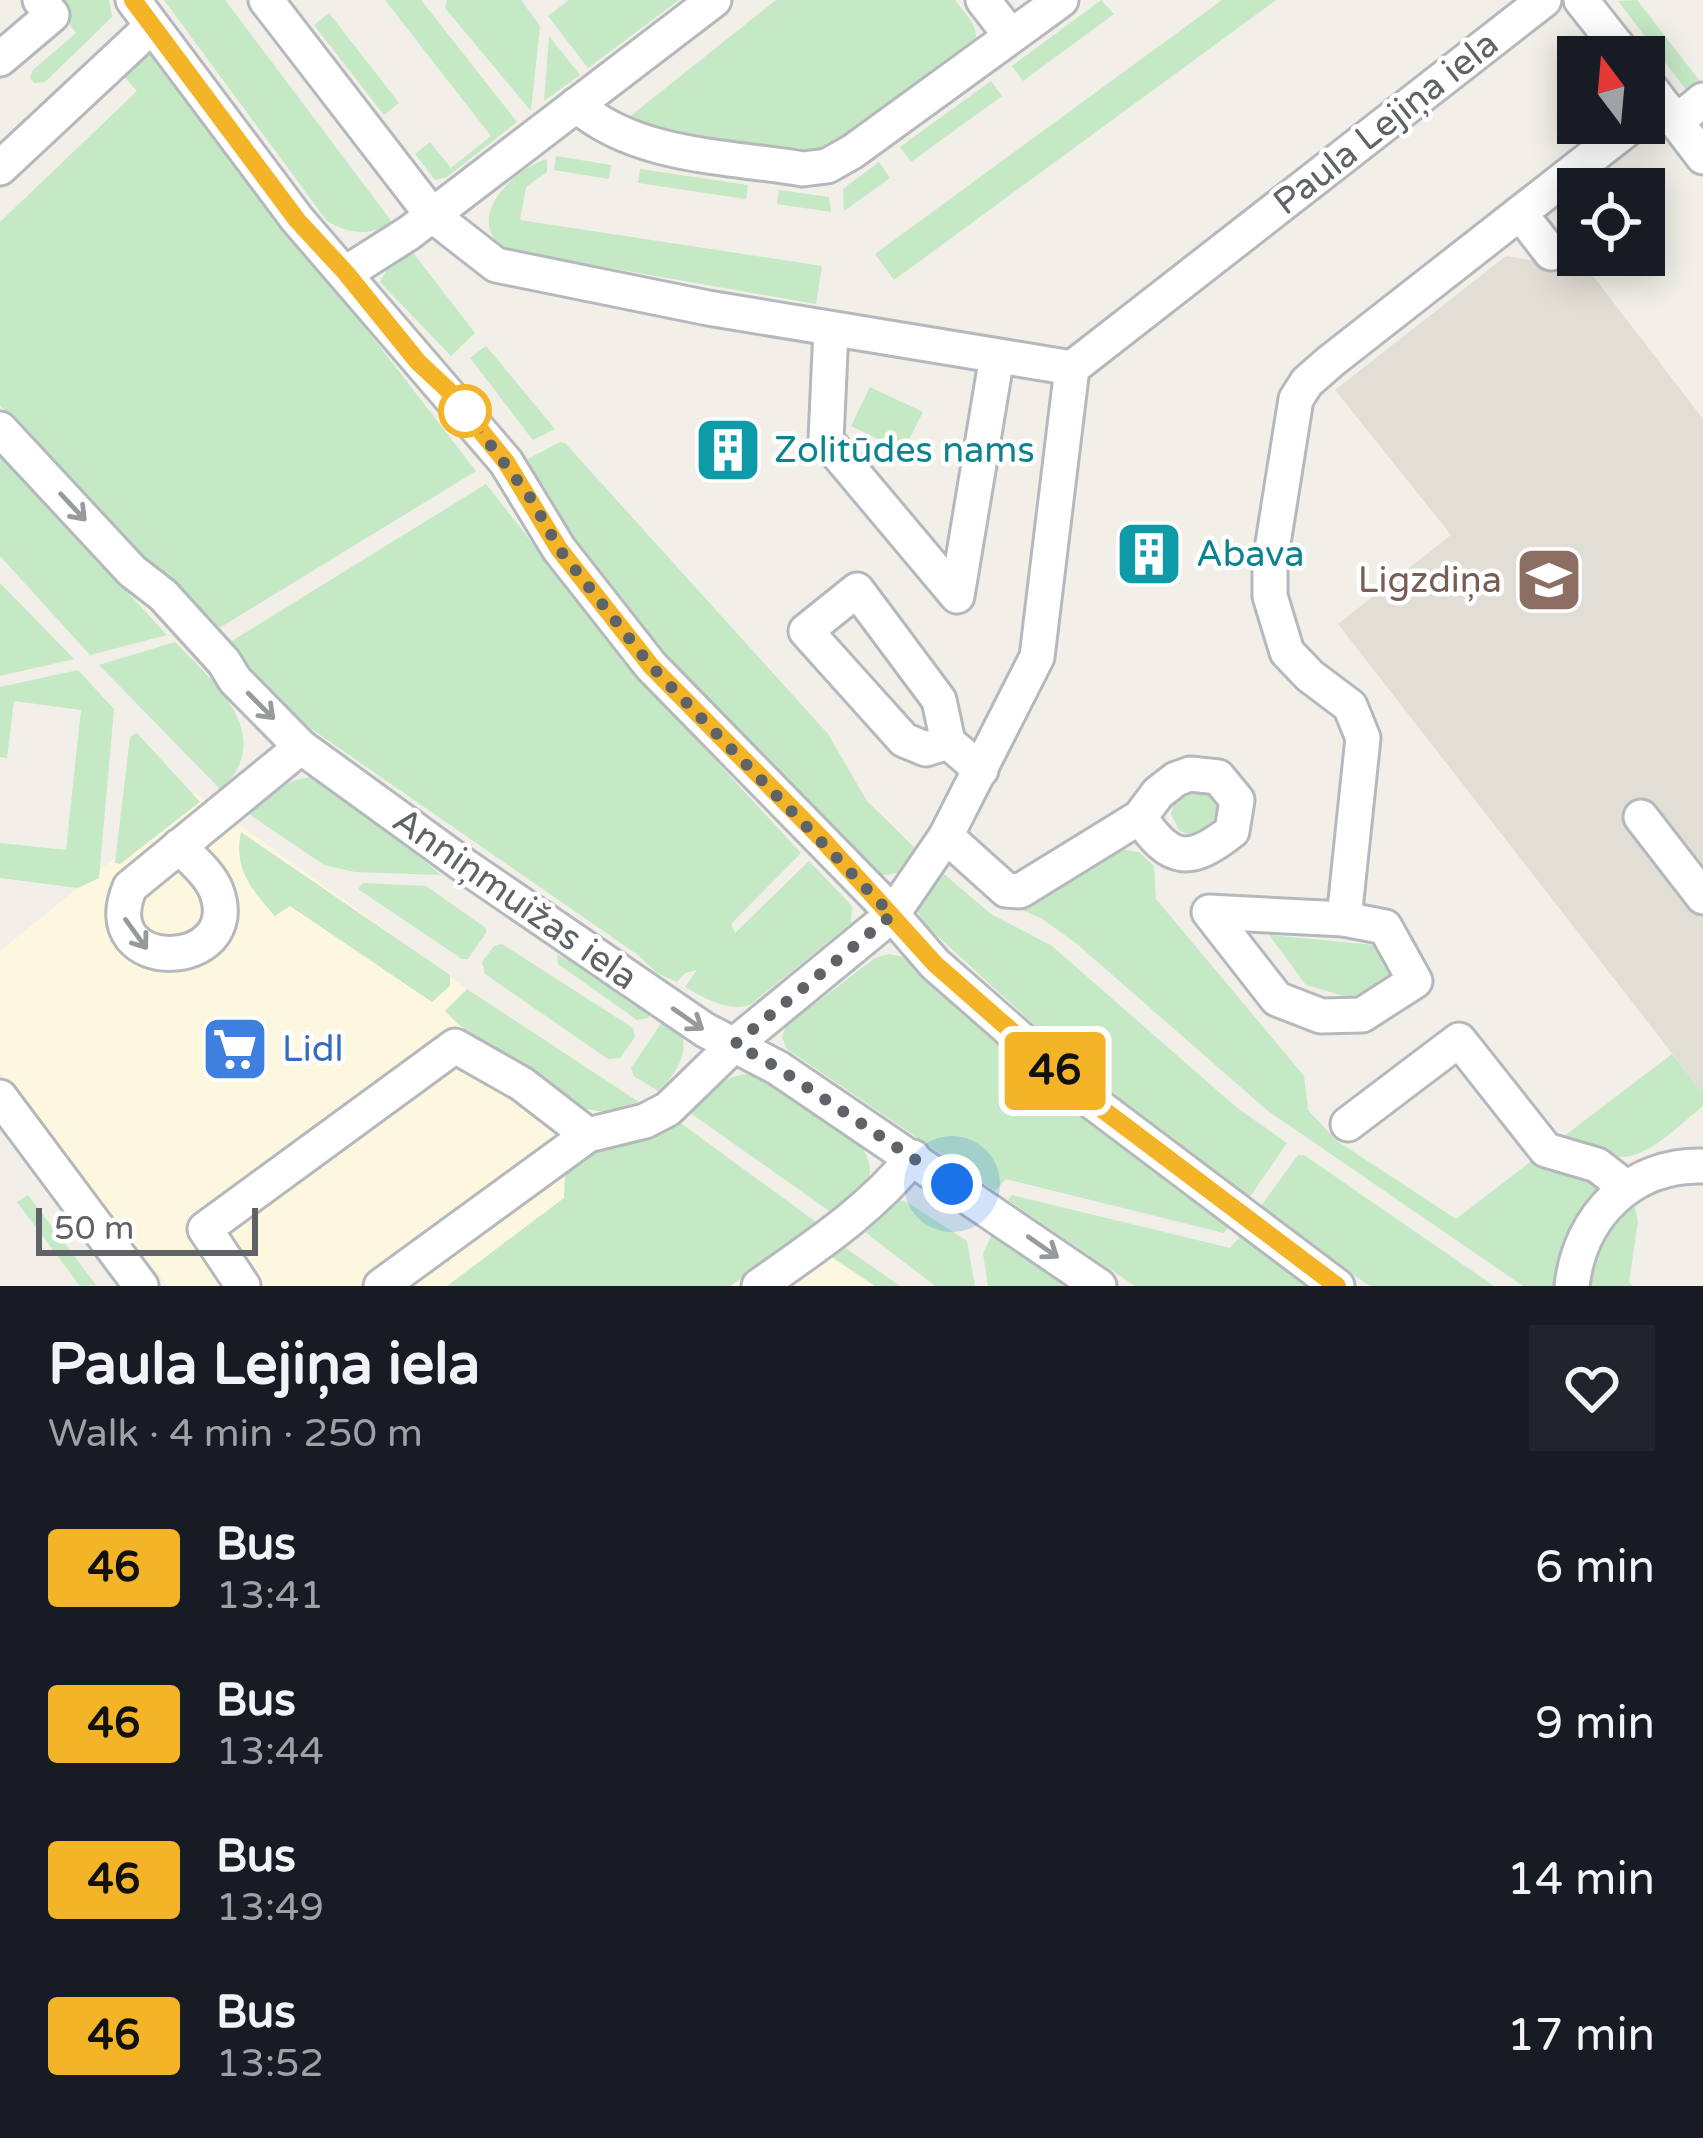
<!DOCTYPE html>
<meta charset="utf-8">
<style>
:root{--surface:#171b24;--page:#20242c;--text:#f1f3f6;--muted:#9ea1a6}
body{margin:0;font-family:"Varela Round",sans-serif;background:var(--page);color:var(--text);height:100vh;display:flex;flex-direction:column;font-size:45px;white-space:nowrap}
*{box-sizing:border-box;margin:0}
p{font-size:39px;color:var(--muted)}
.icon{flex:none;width:66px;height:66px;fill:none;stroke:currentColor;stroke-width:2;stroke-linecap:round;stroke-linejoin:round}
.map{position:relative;height:1286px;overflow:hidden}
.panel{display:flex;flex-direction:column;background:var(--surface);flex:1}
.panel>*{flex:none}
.badge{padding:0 24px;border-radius:9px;font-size:42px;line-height:78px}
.needle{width:78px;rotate:344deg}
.controls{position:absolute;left:1557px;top:36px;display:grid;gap:24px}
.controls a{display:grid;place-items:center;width:108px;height:108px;border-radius:0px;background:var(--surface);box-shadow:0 6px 30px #0003;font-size:60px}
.scale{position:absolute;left:36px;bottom:30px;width:222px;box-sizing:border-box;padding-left:12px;border:6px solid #5f6368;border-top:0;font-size:33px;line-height:42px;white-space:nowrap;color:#5f6368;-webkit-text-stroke:9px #fff;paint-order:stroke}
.you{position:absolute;width:60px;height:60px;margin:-30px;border:9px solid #fff;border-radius:50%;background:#1a73e8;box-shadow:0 0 0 18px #1a73e833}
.map>.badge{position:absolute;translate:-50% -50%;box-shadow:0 0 0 6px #fff}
.round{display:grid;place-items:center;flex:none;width:126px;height:126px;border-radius:0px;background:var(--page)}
.summary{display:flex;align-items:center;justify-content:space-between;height:204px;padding:0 48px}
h1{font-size:57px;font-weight:700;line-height:90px}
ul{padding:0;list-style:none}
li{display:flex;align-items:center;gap:36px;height:156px;padding:0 48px}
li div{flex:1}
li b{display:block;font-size:45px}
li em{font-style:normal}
li .badge{min-width:132px;font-weight:700;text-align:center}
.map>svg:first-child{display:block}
.commercial{fill:#fef7e0}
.education{fill:#e1ded6}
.green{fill:#c5e8c5}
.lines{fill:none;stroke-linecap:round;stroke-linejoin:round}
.minor-casing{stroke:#b5b8bc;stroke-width:39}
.minor{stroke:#fff;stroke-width:33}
.oneway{stroke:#979a9d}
.line-casing{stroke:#fff;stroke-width:27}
.line{stroke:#f4b427;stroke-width:18}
.walk{stroke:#5f6368;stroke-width:12;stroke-dasharray:0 21.6}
.stop-dot{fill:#fff;stroke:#f4b427;stroke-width:6}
.labels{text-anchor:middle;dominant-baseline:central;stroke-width:9;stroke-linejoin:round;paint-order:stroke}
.street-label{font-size:36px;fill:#5f6368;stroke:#fff}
.culture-label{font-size:36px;fill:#0d838f;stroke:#fff;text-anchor:start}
.education-label{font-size:36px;fill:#785e54;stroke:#fff;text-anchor:end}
.shop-label{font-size:36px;fill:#366cbe;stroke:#fff;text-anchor:start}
</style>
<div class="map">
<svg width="1703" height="1286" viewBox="0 0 1703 1286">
<rect width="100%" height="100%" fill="#f1efe8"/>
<!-- commercial -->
<g class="commercial">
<path d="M195,793l272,196 172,113 32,34 -192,150h-312l-167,-214v-121z"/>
<path d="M800,1217l100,69h-190z"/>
</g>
<!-- education -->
<path class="education" d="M1567,242l136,177v674l-365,-469 113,-89 -116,-145 171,-134 32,5z"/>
<!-- green -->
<g class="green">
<path d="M53,0h56l3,17 -67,65 -11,1 -4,-6 3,-7 43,-37z"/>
<path d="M164,0h61l167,222c-22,15 -43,12 -65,-1z"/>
<path d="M385,0h36l96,122 -70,55 -12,3 -20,-26 15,-12 21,26 40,-32z"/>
<path d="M447,0h74l19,26 -9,85 -86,-103z"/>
<path d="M569,0h110l-91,68 -40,-52z"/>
<path d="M776,0h179c11,15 28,29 18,48 -40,30 -119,106 -169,106 -36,0 -74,-11 -110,-16 -26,-5 -66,-5 -88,-22l1,-13 16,19z"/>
<path d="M1101,0l13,14 -91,67 -11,-15z"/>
<path d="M1222,0h54l-382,280 -19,-26z"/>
<path d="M1637,0l66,85 -12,11 -73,-95z"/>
<path d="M329,13l70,90 -15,12 -70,-90z"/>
<path d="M549,36l31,39 -36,26z"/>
<path d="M145,51h6l325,420 -265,162 -211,-228v-183l137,-131 -16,-18z"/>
<path d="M991,81l11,15 -91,66 -11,-15z"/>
<path d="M556,156l55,9 -2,14 -55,-9z"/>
<path d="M547,159v13l-21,15 -6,33 302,46 -6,38 -309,-54c-46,-29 5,-81 40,-91z"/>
<path d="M879,162l11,16 -46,33 -1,-22z"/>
<path d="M640,169l108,16 -2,14 -108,-16z"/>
<path d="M779,190l50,7 2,15 -54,-8z"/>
<path d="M411,250l64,83 -24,23 -71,-74 12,-22z"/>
<path d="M486,346l69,83 -22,11 -63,-82z"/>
<path d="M870,387l53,25 -20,39 -52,-25z"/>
<path d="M560,442l5,1 263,291 39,67 52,51c-13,17 -20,24 -42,23 -125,-128 -267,-254 -353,-414z"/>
<path d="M0,455l167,180 -77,20 -90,-99z"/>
<path d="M486,484l148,188 167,181 -70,71 4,9 74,-72 43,45 -1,17 -101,82c-22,7 -46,-7 -65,-18l12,-17 -12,3 -8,9 -20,-9 -19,-18 -328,-227 -88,-81z"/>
<path d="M0,583l74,76 -74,17z"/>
<path d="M175,642c39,41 103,92 46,148l-122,-125z"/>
<path d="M78,670l36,39 -15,169 -21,10 -78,-10v-35l66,7 15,-140 -67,-9 -7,57 -7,-1v-70z"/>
<path d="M137,733l63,69 -80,62 -5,-1 15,-126z"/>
<path d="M314,777l16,6 111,92 -86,-3 -31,-7 -75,-51c20,-20 35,-35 65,-37z"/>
<path d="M1215,785l11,35 -31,18 -16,-8 -8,-16 8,-25z"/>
<path d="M241,832l209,143v11l-18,16 -142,-96 -15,10c-23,-26 -42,-47 -34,-84z"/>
<path d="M1120,849l19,3 15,14 2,33 148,177 4,34 29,31 119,78 82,-63 56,17 10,17 -28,42 -21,54h-32l-255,-175 -191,-167 -36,-26 -31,-13z"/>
<path d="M938,869l53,45 61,32 184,161 51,36 -40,58 -149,-118 -177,-162 -5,-18z"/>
<path d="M363,883l63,3 60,42v5l-18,26h-6l-104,-70z"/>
<path d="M1269,935l105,10c34,28 14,40 -16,55l-52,-15z"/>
<path d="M502,944l131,84 2,9 -15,21 -12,1 -123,-85 -3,-12 12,-16z"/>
<path d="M889,954l15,3 178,160 146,111 -4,5 -218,-54 -11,12 -208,-142 -5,-12 4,-11 89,-68z"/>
<path d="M557,955l55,23 45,28 -9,12 -11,2 -79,-56z"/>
<path d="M467,989l172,113 -35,10 -18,-3 -127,-84 -14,-14z"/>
<path d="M667,1015c30,23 14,56 -9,76l-24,-15 -3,-8z"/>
<path d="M1672,1054l31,39v13c-52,43 -74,73 -140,31z"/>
<path d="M749,1074l24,10 85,57c26,36 6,51 -23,74l-146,-103c18,-20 31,-36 60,-38z"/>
<path d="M671,1116l145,106 -85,64h-284l117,-88 1,-24 6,-11z"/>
<path d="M1298,1155h6l190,131h-124l-112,-76z"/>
<path d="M28,1195l68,90 -16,1 -63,-84z"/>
<path d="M1012,1195l218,53 10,-11 71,49h-176l-127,-86z"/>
<path d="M898,1200l9,2 60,39 8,45h-40l-75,-58z"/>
<path d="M1634,1204l4,17 -9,61 4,4h-48c11,-32 21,-62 49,-82z"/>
<path d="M992,1234l76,52h-80l-5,-33z"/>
<path d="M837,1242l63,44h-25l-51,-34z"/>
</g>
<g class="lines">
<defs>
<g id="minor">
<path d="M133,0l164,219 209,243 53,87 92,117 227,232 57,66 155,136 247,186"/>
<path d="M266,0l166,215 64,50 212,43 364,60 472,-368"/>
<path d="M983,0l28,36"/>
<path d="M1581,0l45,57"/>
<path d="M0,59l52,-44 -12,-15"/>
<path d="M1644,80l59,77"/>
<path d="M576,105c62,53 151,51 227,64l24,-3 25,-14 209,-152"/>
<path d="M1676,122l27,-22"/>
<path d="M0,168l152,-142"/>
<path d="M1520,213l31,40"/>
<path d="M346,273l63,-40 305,-233"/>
<path d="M831,329l-5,111 131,156 40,-240"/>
<path d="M0,429l132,142 31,24 61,67 11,18 66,67 164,119 240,164 73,38 321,218"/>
<path d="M948,742l-22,7 -22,-9 -98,-109 51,-41 82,110 9,42 33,28"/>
<path d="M1641,817l62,80"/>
<path d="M946,836l60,54 14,1 120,-74 18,-24 18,-14 14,-5 28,3 19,23 -5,31c-42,33 -62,32 -92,-14"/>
<path d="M179,846c13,14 30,27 37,44 32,82 -125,88 -86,-3l171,-140"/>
<path d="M1209,912l135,7 41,8 30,54 -53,34 -41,1 -44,-17z"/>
<path d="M1344,919l19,-181 -13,-32 -40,-30 -23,-24 -17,-56v-34l26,-163 11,-17 24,-21 304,-238"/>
<path d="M0,1097l141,189"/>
<path d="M1348,1124l111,-84 87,110 51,15 27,21"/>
<path d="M243,1286l-38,-57 250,-183 67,38 66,51"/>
<path d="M381,1286l207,-151 57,-14 23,-12 67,-65 157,-129 54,-79 91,-179 35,-289"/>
<path d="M759,1286c55,-39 112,-76 154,-129"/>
<path d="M1572,1286c8,-71 60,-122 131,-120"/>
</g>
</defs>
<!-- minor casing -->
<use href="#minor" class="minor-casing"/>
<!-- minor -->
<use href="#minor" class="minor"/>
</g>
<!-- one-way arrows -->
<defs><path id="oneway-shaft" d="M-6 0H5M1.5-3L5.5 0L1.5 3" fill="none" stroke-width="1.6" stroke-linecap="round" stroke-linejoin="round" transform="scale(3)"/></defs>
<g class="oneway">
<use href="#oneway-shaft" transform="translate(73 507) rotate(47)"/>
<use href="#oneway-shaft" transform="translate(261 706) rotate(45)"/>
<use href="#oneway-shaft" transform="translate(136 934) rotate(54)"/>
<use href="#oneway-shaft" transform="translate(688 1019) rotate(35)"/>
<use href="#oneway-shaft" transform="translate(1043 1247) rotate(35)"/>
</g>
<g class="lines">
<defs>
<path id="line" d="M133,0l164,220 49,53 72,89 29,27 59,73 53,87 92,117 171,173 113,125 155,136 247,186"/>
</defs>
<!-- line casing -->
<use href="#line" class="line-casing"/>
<!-- line -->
<use href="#line" class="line"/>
<!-- walk -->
<path class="walk" d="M465,411l67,89 27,49 92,117 241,249 -157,129 43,24 174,116"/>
</g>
<!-- icons -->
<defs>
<symbol id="building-square" viewBox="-11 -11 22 22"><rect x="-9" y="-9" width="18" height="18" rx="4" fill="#0f9aa8" stroke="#fff"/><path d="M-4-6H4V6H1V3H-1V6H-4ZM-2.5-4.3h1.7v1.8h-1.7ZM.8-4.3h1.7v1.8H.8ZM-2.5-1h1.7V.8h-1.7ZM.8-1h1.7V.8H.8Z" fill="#fff"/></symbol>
<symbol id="school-square" viewBox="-11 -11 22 22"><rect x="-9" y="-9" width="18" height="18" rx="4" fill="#8d6e63" stroke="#fff"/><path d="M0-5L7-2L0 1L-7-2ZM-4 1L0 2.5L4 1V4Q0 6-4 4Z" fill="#fff"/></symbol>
<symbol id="supermarket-square" viewBox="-11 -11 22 22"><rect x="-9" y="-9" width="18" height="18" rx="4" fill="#3f7fe0" stroke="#fff"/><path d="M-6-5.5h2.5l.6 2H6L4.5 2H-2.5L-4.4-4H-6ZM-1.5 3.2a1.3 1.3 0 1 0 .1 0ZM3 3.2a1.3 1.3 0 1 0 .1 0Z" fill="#fff"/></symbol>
</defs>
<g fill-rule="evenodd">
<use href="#building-square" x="690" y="412" width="76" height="76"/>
<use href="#building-square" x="1111" y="516" width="76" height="76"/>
<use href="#school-square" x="1511" y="542" width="76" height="76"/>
<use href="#supermarket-square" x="197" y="1011" width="76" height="76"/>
</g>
<!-- markers -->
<circle class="stop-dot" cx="465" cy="411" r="24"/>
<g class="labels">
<!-- street labels -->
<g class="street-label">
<text transform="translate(1386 123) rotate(-38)">Paula Lejiņa iela</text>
<text transform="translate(515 899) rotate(35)">Anniņmuižas iela</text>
</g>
<!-- culture labels -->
<g class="culture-label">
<text x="774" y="450">Zolitūdes nams</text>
<text x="1196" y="554">Abava</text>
</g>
<!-- education labels -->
<g class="education-label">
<text x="1502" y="580">Ligzdiņa</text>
</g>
<!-- shop labels -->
<g class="shop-label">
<text x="282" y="1049">Lidl</text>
</g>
</g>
</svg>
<div class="controls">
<a><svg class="needle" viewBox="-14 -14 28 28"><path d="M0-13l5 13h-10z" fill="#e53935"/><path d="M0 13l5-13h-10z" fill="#9ea1a6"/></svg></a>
<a><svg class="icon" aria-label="locate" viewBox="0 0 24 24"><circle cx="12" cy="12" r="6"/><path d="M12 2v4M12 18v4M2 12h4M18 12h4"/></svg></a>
</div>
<div class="scale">50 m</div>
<div class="you" style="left:952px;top:1184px"></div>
<b class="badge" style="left:1055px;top:1071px;background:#f4b427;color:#111">46</b>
</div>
<section class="panel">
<div class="summary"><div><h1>Paula Lejiņa iela</h1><p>Walk · 4 min · 250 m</p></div><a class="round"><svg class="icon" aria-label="heart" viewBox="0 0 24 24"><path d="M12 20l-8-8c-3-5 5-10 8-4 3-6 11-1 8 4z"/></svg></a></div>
<ul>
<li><span class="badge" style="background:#f4b427;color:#111">46</span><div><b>Bus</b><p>13:41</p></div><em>6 min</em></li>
<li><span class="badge" style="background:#f4b427;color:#111">46</span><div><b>Bus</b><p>13:44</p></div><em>9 min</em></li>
<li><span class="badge" style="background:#f4b427;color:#111">46</span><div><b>Bus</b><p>13:49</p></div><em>14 min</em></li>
<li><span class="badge" style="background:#f4b427;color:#111">46</span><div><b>Bus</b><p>13:52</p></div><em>17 min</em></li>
</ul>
</section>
